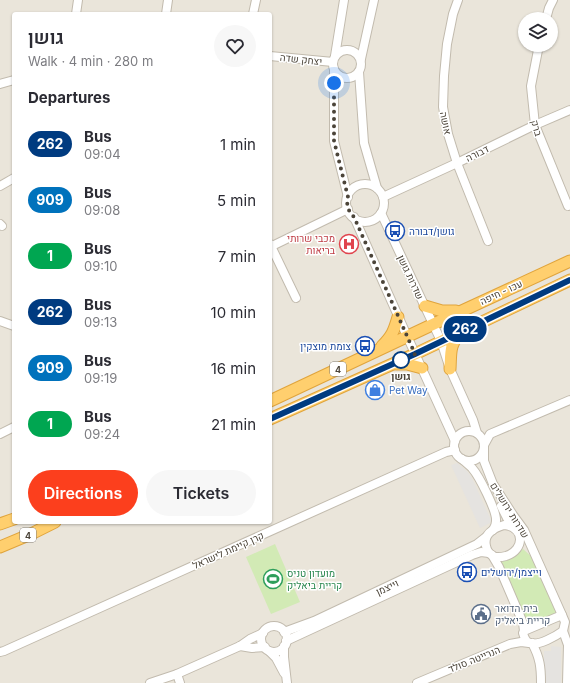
<!DOCTYPE html>
<meta charset="utf-8">
<style>
:root{--surface:#fff;--page:#f7f7f7;--text:#2b2b33;--muted:#7c7c81;--accent:#fc3f1d}
body{margin:0;font-family:Inter,Heebo,sans-serif;background:var(--page);color:var(--text);height:100vh;display:flex;flex-direction:column;font-size:15px;white-space:nowrap}
*{box-sizing:border-box;margin:0}
p{font-size:13px;color:var(--muted)}
.icon{flex:none;width:22px;height:22px;fill:none;stroke:currentColor;stroke-width:2;stroke-linecap:round;stroke-linejoin:round}
.map{position:relative;flex:1;overflow:hidden}
.panel{position:absolute;left:12px;top:12px;width:260px;height:512px;display:flex;flex-direction:column;background:var(--surface);border-radius:4px;box-shadow:0 1px 3px #0004}
.panel>*{flex:none}
.badge{padding:0 8px;border-radius:13px;font-size:14px;line-height:26px}
.buttons{position:absolute;left:518px;top:12px;display:grid;gap:8px}
.buttons a{display:grid;place-items:center;width:40px;height:40px;border-radius:50%;background:var(--surface);box-shadow:0 1px 3px #0004;font-size:20px}
.you{position:absolute;width:20px;height:20px;margin:-10px;border:3px solid #fff;border-radius:50%;background:#1a73e8;box-shadow:0 0 0 6px #1a73e833}
.map>.badge{position:absolute;translate:-50% -50%;box-shadow:0 0 0 2px #fff}
h2{padding:0 16px;font-size:15px;line-height:36px}
.round{display:grid;place-items:center;flex:none;width:42px;height:42px;border-radius:21px;background:var(--page)}
.summary{display:flex;align-items:center;justify-content:space-between;height:68px;padding:0 16px}
h1{font-size:19px;font-weight:600;line-height:30px}
.cta{display:flex;gap:8px;margin-top:auto;padding:8px 16px}
.cta a{flex:1;height:46px;border-radius:24px;background:var(--accent);color:#fff;font-size:16px;font-weight:600;line-height:46px;text-align:center}
.cta a+a{background:var(--page);color:var(--text)}
ul{padding:0;list-style:none}
li{display:flex;align-items:center;gap:12px;height:56px;padding:0 16px}
li div{flex:1}
li b{display:block;font-size:15px}
li em{font-style:normal}
li .badge{min-width:44px;font-weight:700;text-align:center}
.map>svg:first-child{display:block}
.residential{fill:#eae5da;fill-rule:evenodd}
.green{fill:#d2eab5}
.parking{fill:#e5e3e0}
.lines{fill:none;stroke-linecap:round;stroke-linejoin:round}
.minor-casing{stroke:#c2bbae;stroke-width:10}
.highway-casing{stroke:#e0a43c;stroke-width:13}
.minor{stroke:#fff;stroke-width:8}
.highway{stroke:#ffcf6e;stroke-width:11}
.line-casing{stroke:#fff;stroke-width:9}
.line{stroke:#003b80;stroke-width:6}
.walk{stroke:#4b4439;stroke-width:4;stroke-dasharray:0 7.2}
.stop-dot{fill:#fff;stroke:#003b80;stroke-width:2}
.labels{text-anchor:middle;dominant-baseline:central;stroke-width:3;stroke-linejoin:round;paint-order:stroke}
.shield{fill:#fff;stroke:#817c74;stroke-width:1}
.shield-label{font-size:9px;font-weight:bold;fill:#4b4439}
.street-label{font-size:10px;fill:#4b4439;stroke:#fff}
.transit-label{font-size:10px;fill:#164399;stroke:#fff;text-anchor:start}
.health-label{font-size:10px;fill:#be3a42;stroke:#fff;text-anchor:end}
.stop-label{font-size:10px;font-weight:bold;fill:#4b4439;stroke:#fff}
.shop-label{font-size:10px;fill:#366cbe;stroke:#fff;text-anchor:start}
.leisure-label{font-size:10px;fill:#27864d;stroke:#fff;text-anchor:start}
.service-label{font-size:10px;fill:#4e5e75;stroke:#fff;text-anchor:start}
</style>
<div class="map">
<svg width="570" height="683" viewBox="0 0 570 683">
<rect width="100%" height="100%" fill="#f6f3ec"/>
<!-- residential -->
<path class="residential" d="M0,0h570v683h-570zM14,14h256v508h-256zM525,19h26v26h-26z"/>
<!-- green -->
<g class="green">
<path d="M275,544l25,58 -29,12 -25,-57z"/>
<path d="M523,549l9,8 26,56 -32,14 -27,-66 15,-5z"/>
</g>
<!-- parking -->
<g class="parking">
<path d="M457,463l10,8 5,7 19,42 -1,3 -10,5 -29,-63z"/>
<path d="M551,646l10,1v36h-17v-32h7z"/>
</g>
<g class="lines">
<defs>
<g id="minor">
<path d="M458,0l-5,14 -6,30 -3,32 -1,31 5,27 9,29 31,78"/>
<path d="M76,14l2,-14"/>
<path d="M166,14l2,-14"/>
<path d="M253,14l3,-14"/>
<path d="M546,19l3,-11 4,-8"/>
<path d="M539,45l-8,41 4,39 33,81"/>
<circle cx="347" cy="64" r="14"/>
<path d="M270,56l63,6"/>
<path d="M335,56l9,-56"/>
<path d="M361,59l13,-59"/>
<path d="M334,69v72l14,56"/>
<path d="M359,72l5,71 13,45"/>
<path d="M0,84l14,-4"/>
<circle cx="365" cy="203" r="19"/>
<path d="M0,186l14,-8"/>
<path d="M383,197l74,-34 78,-38 35,-15"/>
<path d="M381,213l60,128 9,28 23,51 4,13"/>
<path d="M354,217l53,119 48,105"/>
<path d="M0,224l2,2"/>
<path d="M270,244l26,54"/>
<path d="M270,247l78,-38"/>
<path d="M0,321l14,5"/>
<circle cx="469" cy="446" r="15"/>
<path d="M0,434l14,-7"/>
<path d="M484,445l6,-11 80,-34"/>
<path d="M484,448v13l9,23 20,31 11,15 38,85"/>
<path d="M462,459c3,3 7,6 10,9 7,8 25,43 24,53 0,4 -1,6 -3,9"/>
<path d="M501,506l6,12 8,11"/>
<path d="M504,525c21,2 21,25 2,31 -4,1 -9,2 -13,0 -4,-2 -6,-5 -7,-10 -3,-12 8,-18 18,-21z"/>
<path d="M492,555l7,12 24,56 1,8"/>
<path d="M562,615l3,7 -2,9c-7,5 -24,15 -33,12 -4,-1 -6,-6 -7,-10l1,-2z"/>
<circle cx="274" cy="639" r="13"/>
<path d="M563,631l5,14 -1,38"/>
<path d="M284,632l30,-11 163,-77 9,-7"/>
<path d="M286,641l186,-86 9,-3 8,1"/>
<path d="M532,643c8,15 9,24 9,40"/>
<path d="M240,646l12,2 13,-1"/>
<path d="M284,646v11l3,26"/>
<path d="M269,651l7,7 8,15"/>
<path d="M0,652l4,-1 442,-199 9,-2"/>
<path d="M177,674l3,9"/>
<path d="M150,683l27,-9 63,-28 10,-7 13,-6"/>
<path d="M417,683l93,-39 11,-2 8,1"/>
</g>
<g id="highway">
<path d="M425,306l17,5h14"/>
<path d="M382,346c10,-10 12,-15 16,-29"/>
<path d="M396,364h11l15,4"/>
<path d="M450,369c1,-16 -1,-23 10,-36"/>
<path d="M270,401l168,-79 132,-61"/>
<path d="M270,419l145,-65 155,-74"/>
<path d="M0,524l14,-5"/>
<path d="M0,547l31,-13 24,-12"/>
</g>
</defs>
<!-- minor casing -->
<use href="#minor" class="minor-casing"/>
<!-- highway casing -->
<use href="#highway" class="highway-casing"/>
<!-- minor -->
<use href="#minor" class="minor"/>
<!-- highway -->
<use href="#highway" class="highway"/>
</g>
<g class="lines">
<defs>
<path id="line" d="M270,419l145,-65 155,-74"/>
</defs>
<!-- line casing -->
<use href="#line" class="line-casing"/>
<!-- line -->
<use href="#line" class="line"/>
<!-- walk -->
<path class="walk" d="M334,83v58l14,56c-2,8 0,14 6,20l61,137 -14,6"/>
</g>
<!-- icons -->
<defs>
<symbol id="bus-ring" viewBox="-11 -11 22 22"><circle r="9.5" fill="#fff" stroke="#1a4fb4" stroke-width="1.5"/><path d="M-5-6H5V4H4V6H2V4H-2V6H-4V4H-5ZM-3.5-4V0h7V-4ZM-3.5 1.2v1.5H-2V1.2ZM2 1.2v1.5H3.5V1.2Z" fill="#1a4fb4"/></symbol>
<symbol id="hospital-ring" viewBox="-11 -11 22 22"><circle r="9.5" fill="#fff" stroke="#e0444e" stroke-width="1.5"/><path d="M-5-5h3v3.5h4V-5h3V5h-3V1.5h-4V5h-3Z" fill="#e0444e"/></symbol>
<symbol id="shop-ring" viewBox="-11 -11 22 22"><circle r="9.5" fill="#fff" stroke="#3f7fe0" stroke-width="1.5"/><path d="M-5-2.5h2.3a2.7 3.5 0 0 1 5.4 0H5L5.5 6h-11ZM-1.5-2.5h3a1.5 2.3 0 0 0-3 0Z" fill="#3f7fe0"/></symbol>
<symbol id="stadium-ring" viewBox="-11 -11 22 22"><circle r="9.5" fill="#fff" stroke="#2e9e5b" stroke-width="1.5"/><path d="M0-5a6.5 5 0 1 0 0 10a6.5 5 0 1 0 0-10ZM-3.5-1.8h7v3.6h-7Z" fill="#2e9e5b"/></symbol>
<symbol id="civic-ring" viewBox="-11 -11 22 22"><circle r="9.5" fill="#fff" stroke="#5c6f8a" stroke-width="1.5"/><path d="M-.6-6.5H3V-4.5H.6V-3L4-1V1h2V6H-6V1h2V-1L-.6-3ZM-1.2 2.5V6h2.4V2.5Z" fill="#5c6f8a"/></symbol>
</defs>
<g fill-rule="evenodd">
<use href="#bus-ring" x="384" y="220" width="22" height="22"/>
<use href="#hospital-ring" x="338" y="233" width="22" height="22"/>
<use href="#bus-ring" x="354" y="335" width="22" height="22"/>
<use href="#shop-ring" x="364" y="379" width="22" height="22"/>
<use href="#bus-ring" x="456" y="561" width="22" height="22"/>
<use href="#stadium-ring" x="262" y="568" width="22" height="22"/>
<use href="#civic-ring" x="470" y="603" width="22" height="22"/>
</g>
<!-- markers -->
<circle class="stop-dot" cx="401" cy="360" r="8"/>
<g class="labels">
<!-- shield labels -->
<g class="shield">
<rect x="330" y="362" width="16" height="14" rx="3"/>
<rect x="20" y="528" width="16" height="14" rx="3"/>
</g>
<g class="shield-label">
<text x="338" y="369">4</text>
<text x="28" y="535">4</text>
</g>
<!-- street labels -->
<g class="street-label">
<text transform="translate(301 59) rotate(6)">יצחק שדה</text>
<text transform="translate(446 123) rotate(78)">אושה</text>
<text transform="translate(537 128) rotate(75)">ברק</text>
<text transform="translate(477 153) rotate(-26)">דבורה</text>
<text transform="translate(411 277) rotate(65)">שדרות גושן</text>
<text transform="translate(501 292) rotate(-25)">עכו - חיפה</text>
<text transform="translate(510 510) rotate(58)">שדרות ירושלים</text>
<text transform="translate(228 550) rotate(-24)">קרן קיימת לישראל</text>
<text transform="translate(387 587) rotate(-25)">וייצמן</text>
<text transform="translate(474 659) rotate(-22)">הנרייטה סולד</text>
</g>
<!-- transit labels -->
<g class="transit-label">
<text x="409" y="231">גושן/דבורה</text>
<text x="351" y="346" text-anchor="end">צומת מוצקין</text>
<text x="481" y="572">וייצמן/ירושלים</text>
</g>
<!-- health labels -->
<g class="health-label">
<text x="335" y="238">מכבי שרותי<tspan x="335" dy="12">בריאות</tspan></text>
</g>
<!-- stop labels -->
<g class="stop-label">
<text x="401" y="376">גושן</text>
</g>
<!-- shop labels -->
<g class="shop-label">
<text x="389" y="390">Pet Way</text>
</g>
<!-- leisure labels -->
<g class="leisure-label">
<text x="287" y="573">מועדון טניס<tspan x="287" dy="12">קריית ביאליק</tspan></text>
</g>
<!-- service labels -->
<g class="service-label">
<text x="495" y="608">בית הדואר<tspan x="495" dy="12">קריית ביאליק</tspan></text>
</g>
</g>
</svg>
<div class="buttons">
<a><svg class="icon" aria-label="layers" viewBox="0 0 24 24"><path d="M12 4l9 5-9 5-9-5zM3 14l9 5 9-5"/></svg></a>
</div>
<div class="you" style="left:334px;top:83px"></div>
<b class="badge" style="left:465px;top:329px;background:#003b80;color:#fff">262</b>
<section class="panel">
<div class="summary"><div><h1>גושן</h1><p>Walk · 4 min · 280 m</p></div><a class="round"><svg class="icon" aria-label="heart" viewBox="0 0 24 24"><path d="M12 20l-8-8c-3-5 5-10 8-4 3-6 11-1 8 4z"/></svg></a></div>
<h2>Departures</h2>
<ul>
<li><span class="badge" style="background:#003b80;color:#fff">262</span><div><b>Bus</b><p>09:04</p></div><em>1 min</em></li>
<li><span class="badge" style="background:#0072bc;color:#fff">909</span><div><b>Bus</b><p>09:08</p></div><em>5 min</em></li>
<li><span class="badge" style="background:#00a651;color:#fff">1</span><div><b>Bus</b><p>09:10</p></div><em>7 min</em></li>
<li><span class="badge" style="background:#003b80;color:#fff">262</span><div><b>Bus</b><p>09:13</p></div><em>10 min</em></li>
<li><span class="badge" style="background:#0072bc;color:#fff">909</span><div><b>Bus</b><p>09:19</p></div><em>16 min</em></li>
<li><span class="badge" style="background:#00a651;color:#fff">1</span><div><b>Bus</b><p>09:24</p></div><em>21 min</em></li>
</ul>
<div class="cta"><a>Directions</a><a>Tickets</a></div>
</section>
</div>
